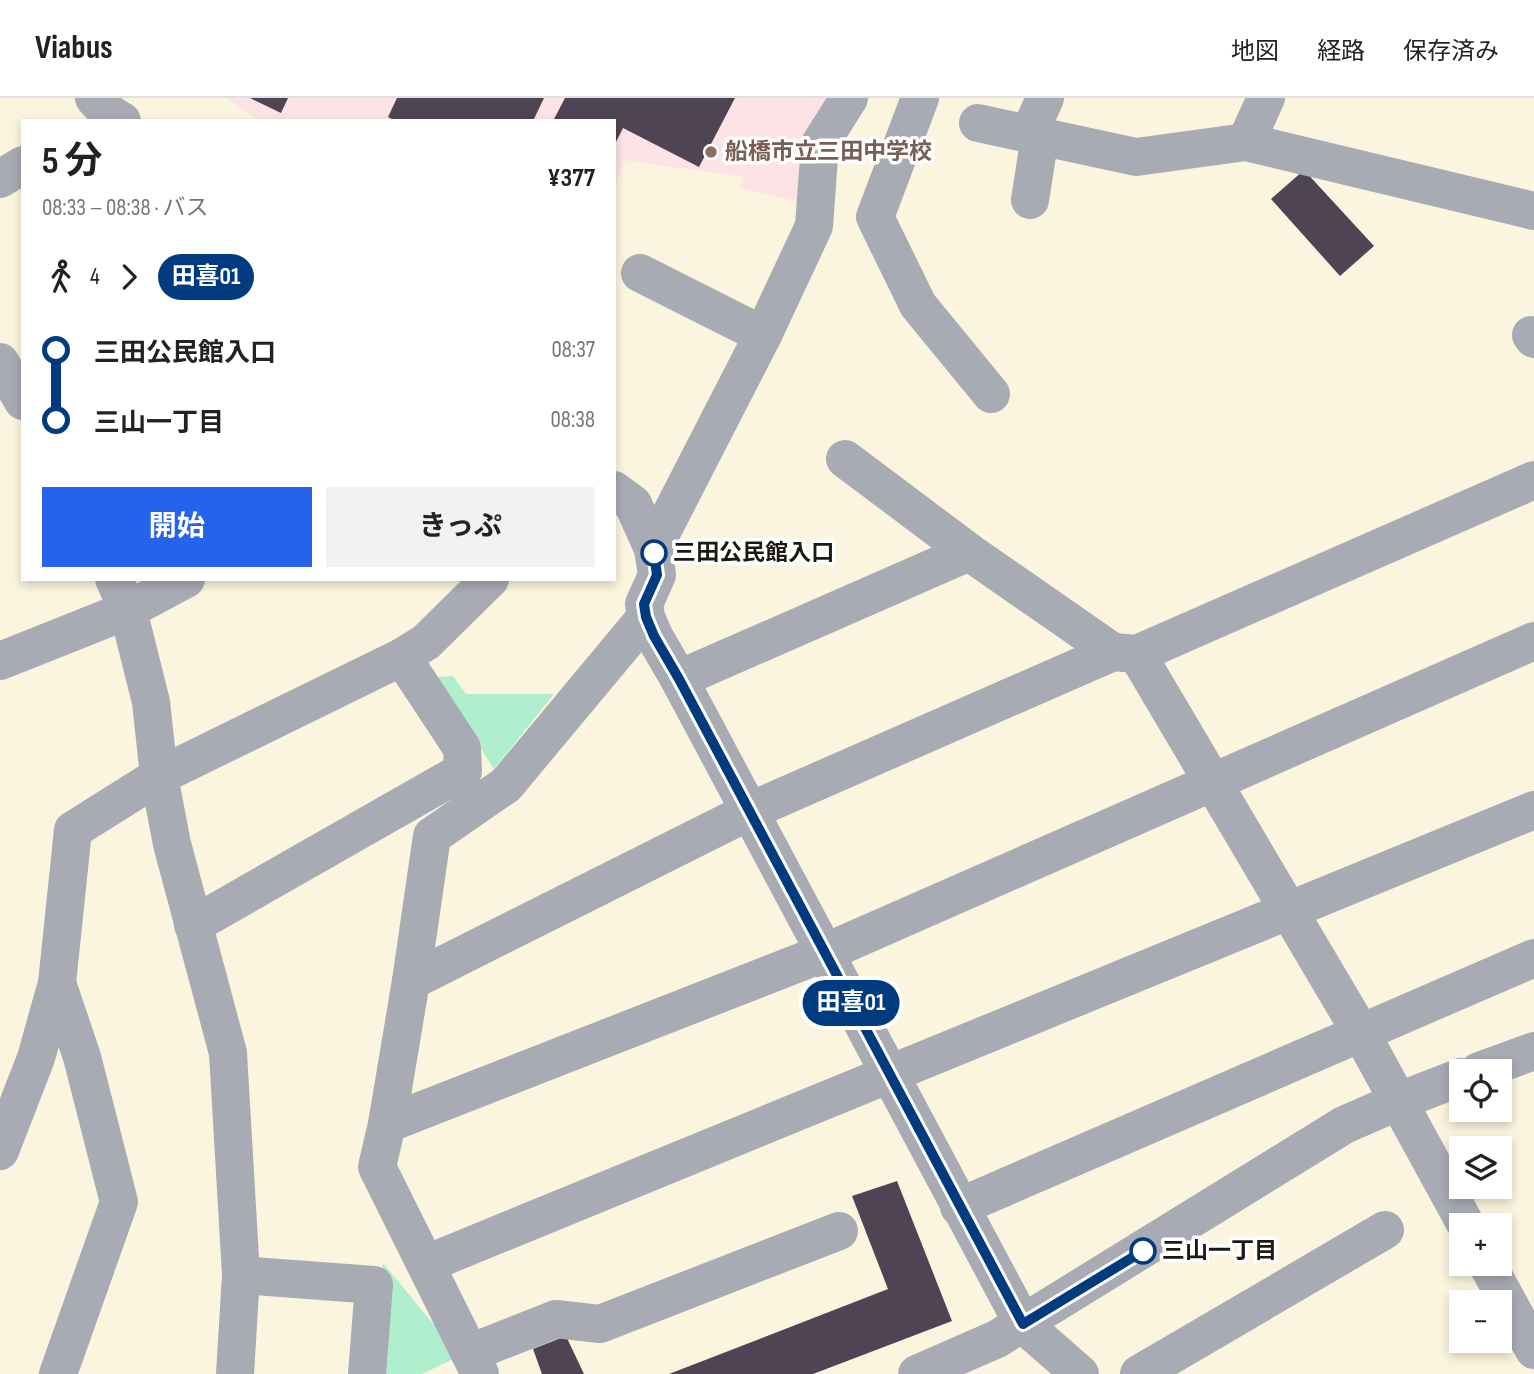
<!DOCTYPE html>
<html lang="ja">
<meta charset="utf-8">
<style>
:root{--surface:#fff;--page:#f2f2f2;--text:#222;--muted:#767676;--line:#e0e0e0;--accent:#2563eb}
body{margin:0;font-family:"Sofia Sans Condensed","Noto Sans JP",sans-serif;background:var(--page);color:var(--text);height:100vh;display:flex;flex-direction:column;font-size:26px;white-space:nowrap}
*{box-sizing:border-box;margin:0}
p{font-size:23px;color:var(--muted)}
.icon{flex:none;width:38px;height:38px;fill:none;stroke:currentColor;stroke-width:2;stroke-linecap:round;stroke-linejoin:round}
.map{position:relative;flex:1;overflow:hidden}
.side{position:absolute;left:21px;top:21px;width:595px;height:462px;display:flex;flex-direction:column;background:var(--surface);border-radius:0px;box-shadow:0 4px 10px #0003}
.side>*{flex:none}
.badge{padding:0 14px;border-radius:23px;font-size:24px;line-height:46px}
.buttons{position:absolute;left:1449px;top:961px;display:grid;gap:14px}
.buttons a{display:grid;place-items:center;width:63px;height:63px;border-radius:0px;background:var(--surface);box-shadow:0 4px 10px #0003;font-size:35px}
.map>.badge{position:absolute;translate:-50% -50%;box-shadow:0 0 0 4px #fff}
.legs{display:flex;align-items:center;gap:10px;height:77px;padding:0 21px;font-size:23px}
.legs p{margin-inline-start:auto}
.head{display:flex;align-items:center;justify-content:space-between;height:119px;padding:0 21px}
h1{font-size:38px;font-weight:700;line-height:52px}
.action{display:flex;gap:14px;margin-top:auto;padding:14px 21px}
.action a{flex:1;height:80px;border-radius:0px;background:var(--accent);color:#fff;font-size:28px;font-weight:700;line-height:80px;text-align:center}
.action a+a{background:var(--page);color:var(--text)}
ul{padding:0 21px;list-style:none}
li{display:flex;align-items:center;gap:24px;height:70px;font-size:26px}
li i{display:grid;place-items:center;width:10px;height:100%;margin:0 9px;background:currentColor}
li i::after{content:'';width:18px;height:18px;margin:-9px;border:5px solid;border-radius:50%;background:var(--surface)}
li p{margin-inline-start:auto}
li:first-child i{background:linear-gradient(#0000 50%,currentColor 0)}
li:last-child i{background:linear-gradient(currentColor 50%,#0000 0)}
header{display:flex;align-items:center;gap:42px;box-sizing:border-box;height:98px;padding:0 35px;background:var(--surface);border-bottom:2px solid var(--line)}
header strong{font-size:33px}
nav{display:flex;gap:38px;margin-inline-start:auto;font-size:24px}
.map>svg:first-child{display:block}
.education{fill:#fee3e6}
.green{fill:#b0efce}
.building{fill:#4f4454}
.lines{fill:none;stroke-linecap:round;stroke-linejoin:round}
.minor{stroke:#a9abb4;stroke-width:38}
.line-1-casing{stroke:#fff;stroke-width:16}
.line-1{stroke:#003b80;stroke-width:10}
.education-dot{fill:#8d6e63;stroke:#fff;stroke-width:2.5}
.stop-1-dot{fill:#fff;stroke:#003b80;stroke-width:3.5}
.labels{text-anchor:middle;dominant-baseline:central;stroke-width:7;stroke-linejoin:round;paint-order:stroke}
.education-label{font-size:23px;font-weight:bold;fill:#785e54;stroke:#fff;text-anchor:start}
.stop-label{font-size:23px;font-weight:bold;fill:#1b1911;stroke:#fff;text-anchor:start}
</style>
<header>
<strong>Viabus</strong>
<nav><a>地図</a><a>経路</a><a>保存済み</a></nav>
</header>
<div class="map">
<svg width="1534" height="1276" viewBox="0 0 1534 1276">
<rect width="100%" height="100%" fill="#fbf5df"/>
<!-- education -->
<path class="education" d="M227,0h611l-35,105 -63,-15 4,-11 -121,-17 -9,35v-74h-354z"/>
<!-- green -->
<g class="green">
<path d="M453,578l13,18h88l-60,75 -59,-92z"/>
<path d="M383,1165l77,93 -38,18h-48z"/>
</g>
<!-- building -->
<g class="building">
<path d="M250,0h38l-7,15z"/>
<path d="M397,0h147l-11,23h-137l-8,-4z"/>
<path d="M565,0h170l-36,69 -76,-39 -9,18v-25h-61z"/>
<path d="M1304,72l70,76 -34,30 -69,-77z"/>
<path d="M897,1083l55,140 -139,53h-144l219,-85 -36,-93z"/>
<path d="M566,1238l18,38h-42l-9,-25z"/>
</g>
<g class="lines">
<!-- minor -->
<g class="minor">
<path d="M94,0l12,13 16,10"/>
<path d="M920,0l-45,119 43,88 73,89"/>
<path d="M978,25l158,34 110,-15 288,69"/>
<path d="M1029,36l16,-36"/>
<path d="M1246,44l20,-44"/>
<path d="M0,81l23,-14"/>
<path d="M1030,102l10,-64"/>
<path d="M640,175l123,62"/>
<path d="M1531,237l3,4"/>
<path d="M0,264l23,39"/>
<path d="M845,361l124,93 144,100"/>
<path d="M614,392l19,14 20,45 4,26 -13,29 2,13 8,19 25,43 344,645 57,50"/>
<path d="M653,451l110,-214 51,-109 6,-82 29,-46"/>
<path d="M114,481l14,31 23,92 8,74 13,68 56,209 13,222 -6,99"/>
<path d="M1137,556l224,379 105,192"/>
<path d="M0,563l128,-51 58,-31"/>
<path d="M679,581l290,-127"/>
<path d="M193,827l270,-154 -1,-23 -60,-91"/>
<path d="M411,883l339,-170 363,-159 24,2 397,-174"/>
<path d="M57,885l25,74 37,145 -61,172"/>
<path d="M1479,973l55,-20"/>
<path d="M387,1026l437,-171 710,-312"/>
<path d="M0,1053l36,-93 21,-75 16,-153 86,-54 243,-119 24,-15 64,-63"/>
<path d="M959,1109l575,-249"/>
<path d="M426,1166l1108,-454"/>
<path d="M1487,1166l47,86"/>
<path d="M241,1177l133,10 -7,89"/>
<path d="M470,1255l86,-34 44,5 239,-93"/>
<path d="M480,1276l-103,-207 10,-43 24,-143 21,-145 74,-51 140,-168"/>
<path d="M917,1276l80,-35 347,-214 55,-24 62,-24"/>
<path d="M1139,1276l246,-144"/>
</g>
</g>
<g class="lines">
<defs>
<path id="line-1" d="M654,455l3,22 -13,29 2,13 8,19 25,43 344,645 120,-73"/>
</defs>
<!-- line-1 casing -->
<use href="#line-1" class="line-1-casing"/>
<!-- line-1 -->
<use href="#line-1" class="line-1"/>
</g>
<!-- markers -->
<circle class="education-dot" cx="711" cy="54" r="7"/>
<g class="stop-1-dot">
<circle cx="654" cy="455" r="12"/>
<circle cx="1143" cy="1153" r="12"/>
</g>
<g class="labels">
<!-- education labels -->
<g class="education-label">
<text x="725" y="54">船橋市立三田中学校</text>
</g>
<!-- stop labels -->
<g class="stop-label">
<text x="673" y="455">三田公民館入口</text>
<text x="1162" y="1153">三山一丁目</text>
</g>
</g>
</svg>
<div class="buttons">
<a><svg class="icon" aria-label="locate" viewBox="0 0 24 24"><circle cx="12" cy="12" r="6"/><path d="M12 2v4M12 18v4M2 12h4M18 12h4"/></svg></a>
<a><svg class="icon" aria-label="layers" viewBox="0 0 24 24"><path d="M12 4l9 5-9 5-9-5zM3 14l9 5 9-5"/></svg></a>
<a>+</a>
<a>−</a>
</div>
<b class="badge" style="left:851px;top:905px;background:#003b80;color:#fff">田喜01</b>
<section class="side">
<div class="head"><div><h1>5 分</h1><p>08:33 – 08:38 · バス</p></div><b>¥377</b></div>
<div class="legs"><svg class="icon" aria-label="walk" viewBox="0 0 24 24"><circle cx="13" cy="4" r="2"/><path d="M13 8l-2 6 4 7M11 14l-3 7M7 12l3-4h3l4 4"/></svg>4<svg class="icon" aria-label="forward" viewBox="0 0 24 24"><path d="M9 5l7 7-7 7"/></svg><b class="badge" style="background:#003b80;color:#fff">田喜01</b></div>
<ul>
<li><i style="color:#003b80"></i><b>三田公民館入口</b><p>08:37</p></li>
<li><i style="color:#003b80"></i><b>三山一丁目</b><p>08:38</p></li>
</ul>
<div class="action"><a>開始</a><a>きっぷ</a></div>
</section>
</div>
